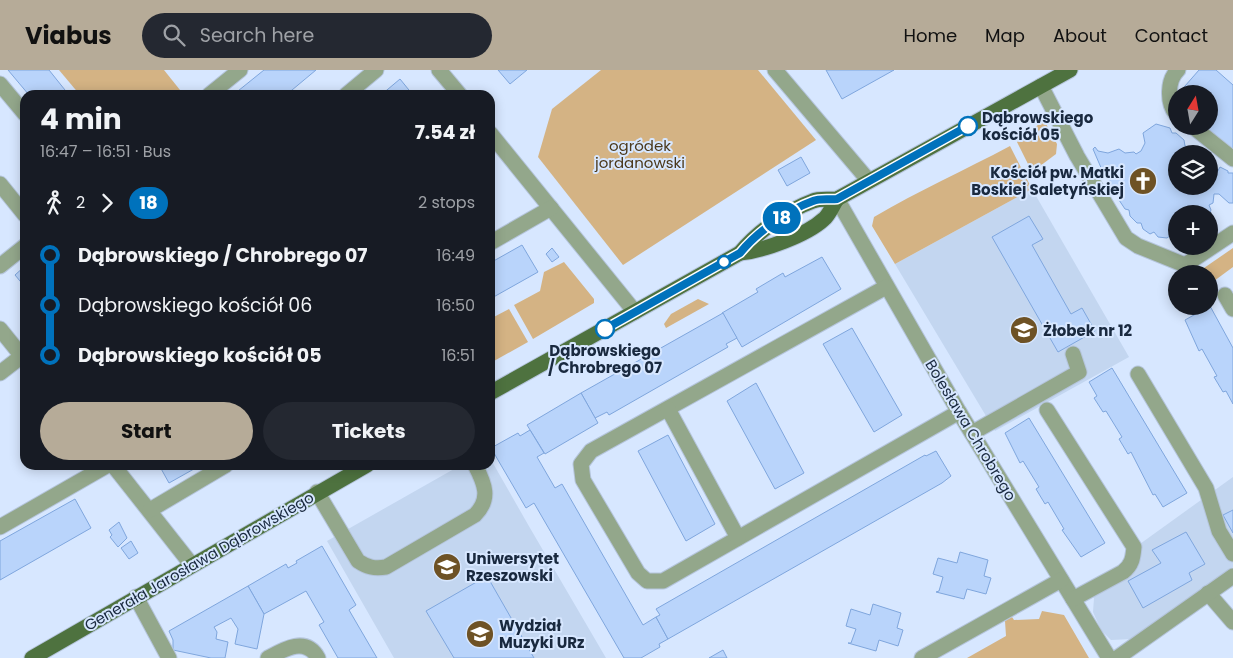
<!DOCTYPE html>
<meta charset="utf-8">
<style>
:root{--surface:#171b24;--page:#242831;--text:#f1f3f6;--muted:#9ea1a6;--accent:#b6ab98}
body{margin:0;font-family:Poppins,sans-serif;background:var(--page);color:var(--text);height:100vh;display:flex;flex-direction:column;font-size:19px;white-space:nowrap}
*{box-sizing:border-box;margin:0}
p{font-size:16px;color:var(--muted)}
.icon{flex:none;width:28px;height:28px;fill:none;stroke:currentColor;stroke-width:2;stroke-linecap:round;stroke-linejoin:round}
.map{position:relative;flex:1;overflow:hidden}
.drawer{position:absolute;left:20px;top:20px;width:475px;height:380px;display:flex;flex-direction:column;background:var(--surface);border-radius:15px;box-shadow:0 2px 12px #0003}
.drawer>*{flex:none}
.badge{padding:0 10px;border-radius:16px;font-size:18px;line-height:32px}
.needle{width:32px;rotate:11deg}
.tools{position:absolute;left:1168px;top:15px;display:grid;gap:10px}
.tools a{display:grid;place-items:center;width:50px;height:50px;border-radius:50%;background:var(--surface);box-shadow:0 2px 12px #0003;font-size:25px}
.map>.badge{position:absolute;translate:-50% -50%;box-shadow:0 0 0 2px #fff}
.legs{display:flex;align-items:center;gap:8px;height:55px;padding:0 20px;font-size:16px}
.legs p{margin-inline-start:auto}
.summary{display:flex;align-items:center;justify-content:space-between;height:85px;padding:0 20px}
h1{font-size:28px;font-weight:700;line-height:38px}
.action{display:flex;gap:10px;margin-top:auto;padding:10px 20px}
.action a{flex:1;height:58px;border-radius:30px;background:var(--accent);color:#111;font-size:20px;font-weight:700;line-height:58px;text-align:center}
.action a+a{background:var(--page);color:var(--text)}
ul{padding:0 20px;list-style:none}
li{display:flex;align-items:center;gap:18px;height:50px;font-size:19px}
li i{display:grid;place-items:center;width:8px;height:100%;margin:0 6px;background:currentColor}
li i::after{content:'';width:12px;height:12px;margin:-6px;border:4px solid;border-radius:50%;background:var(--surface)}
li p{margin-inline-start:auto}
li:first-child i{background:linear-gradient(#0000 50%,currentColor 0)}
li:last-child i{background:linear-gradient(currentColor 50%,#0000 0)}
header{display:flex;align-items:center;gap:30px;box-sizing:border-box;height:70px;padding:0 25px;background:var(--accent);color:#111}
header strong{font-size:24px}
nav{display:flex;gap:28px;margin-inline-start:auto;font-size:18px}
.search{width:350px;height:45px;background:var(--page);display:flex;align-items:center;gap:12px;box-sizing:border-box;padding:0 18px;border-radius:28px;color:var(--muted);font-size:19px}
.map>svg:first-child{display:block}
.built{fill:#c3d6f0}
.green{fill:#d4b384}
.building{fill:#b9d4fb;stroke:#7fa6dd}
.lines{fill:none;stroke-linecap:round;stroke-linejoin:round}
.minor-casing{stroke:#b5c5dc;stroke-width:17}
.major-casing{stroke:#b5c5dc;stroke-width:17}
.minor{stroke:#93a78b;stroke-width:15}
.major{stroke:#4e723f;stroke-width:15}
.line-1-casing{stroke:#fff;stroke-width:11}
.line-1{stroke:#0072bc;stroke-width:8}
.stop-1-dot{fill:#fff;stroke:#0072bc;stroke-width:2.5}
.labels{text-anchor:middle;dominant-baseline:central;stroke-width:4;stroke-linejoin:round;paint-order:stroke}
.stop-label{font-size:15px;font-weight:bold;fill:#19293f;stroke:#d7e7ff;text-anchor:start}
.park-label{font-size:15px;fill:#4b381a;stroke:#d7e7ff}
.poi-label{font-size:15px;font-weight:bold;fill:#19293f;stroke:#d7e7ff;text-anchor:start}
.street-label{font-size:15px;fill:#19293f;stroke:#d7e7ff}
</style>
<header>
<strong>Viabus</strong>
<div class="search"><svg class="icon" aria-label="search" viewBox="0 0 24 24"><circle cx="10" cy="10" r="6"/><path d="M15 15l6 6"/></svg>Search here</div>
<nav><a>Home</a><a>Map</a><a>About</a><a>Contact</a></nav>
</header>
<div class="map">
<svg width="1233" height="588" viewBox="0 0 1233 588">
<rect width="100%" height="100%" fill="#d7e7ff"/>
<!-- built -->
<g class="built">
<path d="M1032,119l97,168 -134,74 -100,-167z"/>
<path d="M490,388l40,70 76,130h-212l-67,-117 134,-76h29z"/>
<path d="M1233,407v90l-102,72 -20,1 -9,-9 -5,-10 -4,-9 1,-14 -6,-11 28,-14 8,-12 2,-7z"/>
</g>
<!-- green -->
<g class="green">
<path d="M59,0h105l20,25h-104z"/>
<path d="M601,0h157l58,70 -193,125 -85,-108 14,-48z"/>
<path d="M1044,50l13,24 -1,10 -24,18 -15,-30z"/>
<path d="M1010,76l22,43 -137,75 -23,-38 2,-9c44,-26 91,-47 136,-71z"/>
<path d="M1233,178v19l-19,14 -10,-13z"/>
<path d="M564,192l30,37v4l-61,36 -19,-34 26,-14 4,-19z"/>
<path d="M698,229l11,5 -43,24 -2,-4 7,-10z"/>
<path d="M509,239l19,33 -34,19 -4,-8v-34z"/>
<path d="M1042,541l22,4 25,43h-122l39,-22 -1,-15 7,-4 2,3 25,-1z"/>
</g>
<!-- building -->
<g class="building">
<path d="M8,0h41l20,25h-40z"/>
<path d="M264,0h52l-30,25h-53z"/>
<path d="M498,0h29l-17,14z"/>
<path d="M826,0h68l-52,29z"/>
<path d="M1199,0h17l17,15v65l-26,-22 2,-34h-31z"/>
<path d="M400,9l13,16h-32z"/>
<path d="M1156,54l14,4 2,5h4l8,7 1,6 5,1 6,7h-20v32h33v-10h6l5,-9 8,4v2h5v30h-4l-10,-9h-5l-1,9 -4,2 2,5 -2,5 -33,-1 -1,24 -4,-3 -4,3 -9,-1 -4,-5 -4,2 -7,-5 -2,-6h-4l-7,-7 -1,-6 -4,-1 -6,-9v-5l-4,-2 -6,-9 1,-5 -5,-2 -12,-28 2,-2 3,4 10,2 11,-4 6,4 9,-1 2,2 5,-3 4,-8 -2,-10z"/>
<path d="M801,87l9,16 -23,13 -9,-16z"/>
<path d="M1029,146l14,23 -11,6 39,69 11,-6 13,23 -37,21 -66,-115z"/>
<path d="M522,175l16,27 -48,27v-36z"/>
<path d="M552,178l7,9 -7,5 -6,-8z"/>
<path d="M822,187l19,32 -99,58 -20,-34 36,-21 -2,-3 27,-16 2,4z"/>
<path d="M25,196v21l-10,-12z"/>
<path d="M1210,236l23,42v56l-7,-13 -3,1 -9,-15 3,-1 -15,-27 -3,2 -14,-31z"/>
<path d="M723,243l14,25 -11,6 2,3 -119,68 -2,-3 -12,6 -14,-25z"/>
<path d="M852,258l50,87 -28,17 -51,-88z"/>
<path d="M1112,298l75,125 -24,14 -8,-13 -2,1 -22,-43 -3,2 -9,-15 3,-2 -16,-26 -3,1 -9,-14 3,-2 -8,-14z"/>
<path d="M756,313l48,90 -29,16 -48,-88z"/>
<path d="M581,323l17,30 -53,31 -18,-29z"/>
<path d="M1029,348l76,125 -24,14 -19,-27 2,-1 -16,-27 -3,2 -9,-15 3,-2 -16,-26 -3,2 -15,-30z"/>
<path d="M530,360l14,23 -7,4 18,31 7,-4 81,141 13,-8 12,22 -9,5 1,3 -19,11h-17l-90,-155 -8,5 -35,-60 27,-15 2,3z"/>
<path d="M668,365l47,89 -29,17 -48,-90z"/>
<path d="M936,381l15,25 -9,7 -274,156 -12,-22 4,-2 -4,-6 269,-154 1,1z"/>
<path d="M159,395h42l-32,18z"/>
<path d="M75,429l16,29 -91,52v-39z"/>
<path d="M1233,440v23l-10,-18z"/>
<path d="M119,452l8,16 -9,9 -8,-10 2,-2 -3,-5z"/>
<path d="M1186,462l19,32 -16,9 3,7 -49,28 -15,-27 33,-18 -9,-13z"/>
<path d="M131,471l7,12 -9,6 -8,-11z"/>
<path d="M322,476l34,59 -7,5 28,48h-39l-19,-33 5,-3 -18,-31 -42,23 -16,-28 38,-22 2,4 9,-5 -1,-2z"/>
<path d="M960,482l28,8 -4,16 7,2 -5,16 -19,-5 -3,10 -28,-7 3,-1 4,-14 -10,-3 5,-16 19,5z"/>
<path d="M487,506l47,82h-80l-28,-47z"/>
<path d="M248,516l16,28 -7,35 -22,-5 3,-15 -7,-11 -17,9 3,5 -1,7 12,3 -3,16h-14l-38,-8v-10l-4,-9z"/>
<path d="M873,534l28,9 -4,15 6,2 -5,16 -19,-6 -3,11 -28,-8h3l5,-14 -10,-3 5,-17 19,6z"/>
<path d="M723,580l4,8h-18z"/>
</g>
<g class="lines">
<defs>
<g id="minor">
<path d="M439,0l21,25"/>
<path d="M775,0l94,111"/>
<path d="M0,14l25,30"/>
<path d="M1041,16l36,70 49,82 12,8 47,19 48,-32"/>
<path d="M209,25l31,-25"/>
<path d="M346,25l30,-25"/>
<path d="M1176,44c-9,-11 -9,-34 2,-44"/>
<path d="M1192,56l41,33"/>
<path d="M490,63l145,179"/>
<path d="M0,114l25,31"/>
<path d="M837,129l122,213 150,246"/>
<path d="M490,173l61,-35"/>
<path d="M0,196l25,-20"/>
<path d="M886,217l-295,164 -10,13 2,16 55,93 9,8h16l296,-169"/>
<path d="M1225,225l8,14"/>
<path d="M0,259l25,31"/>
<path d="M0,303l22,-17"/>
<path d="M1138,304l68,114 13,43 14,23"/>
<path d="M668,339l70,129"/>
<path d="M1047,340l87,137c-1,11 -2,18 -11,25l-50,27"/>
<path d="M972,363l107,-61 -6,-18"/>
<path d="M113,395l78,99"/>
<path d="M317,422l41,69c9,6 16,8 28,6l89,-52c16,-16 10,-31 0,-50"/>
<path d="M150,440l76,-45"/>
<path d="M0,457l108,-62"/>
<path d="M1208,523l25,29"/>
<path d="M136,527l33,61"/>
<path d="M268,588c16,-9 38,-22 50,0"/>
<path d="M922,588l139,-78"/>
<path d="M1117,588l116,-82"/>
</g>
<g id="major">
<path d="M740,183c23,-2 67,-18 84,-34 5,-4 9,-14 13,-20"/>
<path d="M490,323l250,-140c17,-21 48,-43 73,-52 7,-3 17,-1 24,-2l233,-129"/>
<path d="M32,588l335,-193"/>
</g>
</defs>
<!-- minor casing -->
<use href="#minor" class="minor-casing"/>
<!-- major casing -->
<use href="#major" class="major-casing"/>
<!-- minor -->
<use href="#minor" class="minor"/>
<!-- major -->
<use href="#major" class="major"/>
</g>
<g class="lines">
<defs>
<path id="line-1" d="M605,259l135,-76c17,-21 48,-43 73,-52 7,-3 17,-1 24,-2l131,-73"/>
</defs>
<!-- line-1 casing -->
<use href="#line-1" class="line-1-casing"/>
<!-- line-1 -->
<use href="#line-1" class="line-1"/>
</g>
<!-- icons -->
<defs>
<symbol id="church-disc" viewBox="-11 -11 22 22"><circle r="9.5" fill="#6e5225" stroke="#d7e7ff"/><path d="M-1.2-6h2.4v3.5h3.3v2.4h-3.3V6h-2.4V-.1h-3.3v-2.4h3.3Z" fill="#fff"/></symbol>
<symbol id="school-disc" viewBox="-11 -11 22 22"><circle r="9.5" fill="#6e5225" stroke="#d7e7ff"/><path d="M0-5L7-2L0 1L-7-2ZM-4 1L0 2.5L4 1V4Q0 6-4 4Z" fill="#fff"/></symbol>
<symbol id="university-disc" viewBox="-11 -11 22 22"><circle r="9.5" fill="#6e5225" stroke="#d7e7ff"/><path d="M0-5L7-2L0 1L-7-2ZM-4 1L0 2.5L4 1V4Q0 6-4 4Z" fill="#fff"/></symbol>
</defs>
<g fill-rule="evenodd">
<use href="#church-disc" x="1127" y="95" width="32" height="32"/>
<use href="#school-disc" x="1008" y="244" width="32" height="32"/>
<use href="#university-disc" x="431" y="481" width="32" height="32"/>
<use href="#school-disc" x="464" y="548" width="32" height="32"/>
</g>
<!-- markers -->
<g class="stop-1-dot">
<circle cx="968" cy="56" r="9"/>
<circle cx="724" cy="192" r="6"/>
<circle cx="605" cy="259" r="9"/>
</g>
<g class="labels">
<!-- stop labels -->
<g class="stop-label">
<text x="982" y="47">Dąbrowskiego<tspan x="982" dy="17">kościół 05</tspan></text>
<text x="605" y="280" text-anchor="middle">Dąbrowskiego<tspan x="605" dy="17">/ Chrobrego 07</tspan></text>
</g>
<!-- park labels -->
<g class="park-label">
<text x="640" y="75">ogródek<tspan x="640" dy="17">jordanowski</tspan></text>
</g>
<!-- poi labels -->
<g class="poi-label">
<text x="1124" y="102" text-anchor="end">Kościół pw. Matki<tspan x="1124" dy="17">Boskiej Saletyńskiej</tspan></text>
<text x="1043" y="260">Żłobek nr 12</text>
<text x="466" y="488">Uniwersytet<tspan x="466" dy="17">Rzeszowski</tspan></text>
<text x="499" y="555">Wydział<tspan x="499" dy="17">Muzyki URz</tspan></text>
</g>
<!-- street labels -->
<g class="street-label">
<text transform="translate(971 360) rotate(59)">Bolesława Chrobrego</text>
<text transform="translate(199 491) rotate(-30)">Generała Jarosława Dąbrowskiego</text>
</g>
</g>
</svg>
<div class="tools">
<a><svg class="needle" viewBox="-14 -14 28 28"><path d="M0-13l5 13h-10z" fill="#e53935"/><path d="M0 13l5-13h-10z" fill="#9ea1a6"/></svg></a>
<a><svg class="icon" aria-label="layers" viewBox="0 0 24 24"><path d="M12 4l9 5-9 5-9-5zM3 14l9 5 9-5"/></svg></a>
<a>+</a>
<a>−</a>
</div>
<b class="badge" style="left:782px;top:148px;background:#0072bc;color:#fff">18</b>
<section class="drawer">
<div class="summary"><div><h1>4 min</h1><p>16:47 – 16:51 · Bus</p></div><b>7.54 zł</b></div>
<div class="legs"><svg class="icon" aria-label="walk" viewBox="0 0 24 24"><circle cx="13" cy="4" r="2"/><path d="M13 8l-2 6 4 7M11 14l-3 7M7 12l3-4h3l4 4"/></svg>2<svg class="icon" aria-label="forward" viewBox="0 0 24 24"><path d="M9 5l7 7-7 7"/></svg><b class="badge" style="background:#0072bc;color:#fff">18</b><p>2 stops</p></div>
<ul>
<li><i style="color:#0072bc"></i><b>Dąbrowskiego / Chrobrego 07</b><p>16:49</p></li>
<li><i style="color:#0072bc"></i><span>Dąbrowskiego kościół 06</span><p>16:50</p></li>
<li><i style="color:#0072bc"></i><b>Dąbrowskiego kościół 05</b><p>16:51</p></li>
</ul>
<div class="action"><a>Start</a><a>Tickets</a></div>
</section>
</div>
